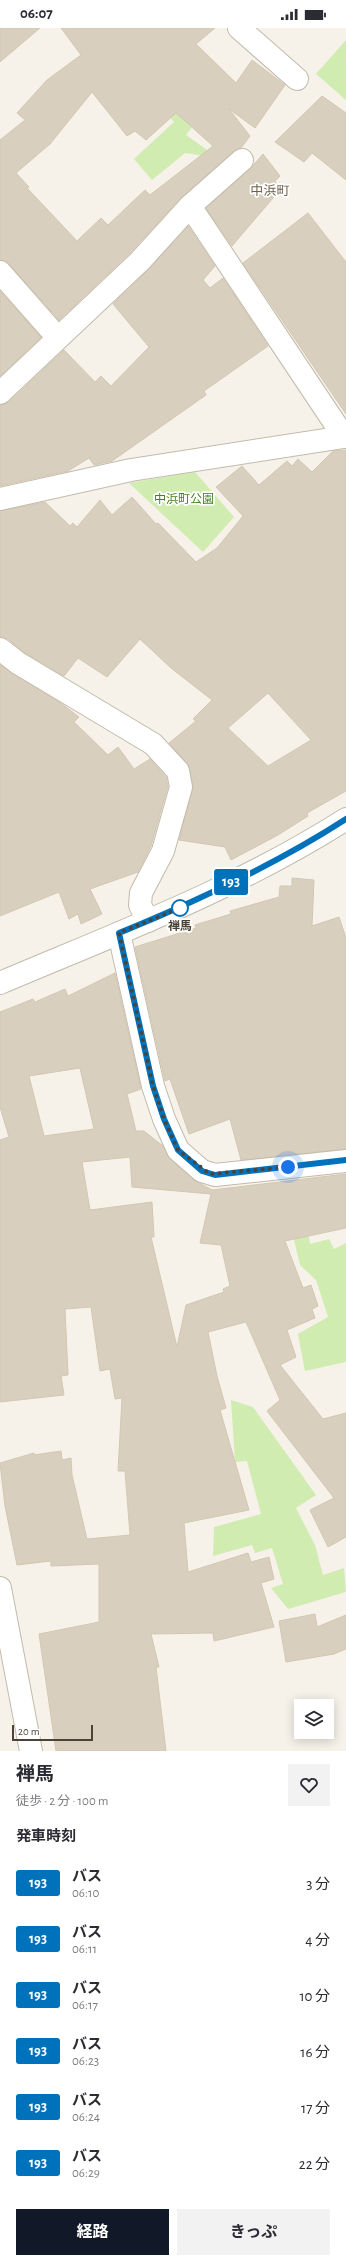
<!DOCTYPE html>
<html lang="ja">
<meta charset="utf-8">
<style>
:root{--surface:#fff;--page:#f2f2f3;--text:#2b2b33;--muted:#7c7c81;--accent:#111827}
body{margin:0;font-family:"Alegreya Sans","Noto Sans JP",sans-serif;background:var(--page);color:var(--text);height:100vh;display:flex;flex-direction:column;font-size:15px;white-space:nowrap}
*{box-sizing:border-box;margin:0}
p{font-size:13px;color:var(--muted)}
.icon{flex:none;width:22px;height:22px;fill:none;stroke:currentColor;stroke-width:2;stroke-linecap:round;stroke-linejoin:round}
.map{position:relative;height:1723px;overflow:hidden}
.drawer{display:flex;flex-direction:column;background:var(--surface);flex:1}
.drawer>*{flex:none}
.badge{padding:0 8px;border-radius:3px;font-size:14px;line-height:26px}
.buttons{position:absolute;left:294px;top:1671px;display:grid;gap:8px}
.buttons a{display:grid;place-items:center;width:40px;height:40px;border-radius:0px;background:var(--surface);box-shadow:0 2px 10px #0003;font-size:20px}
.scale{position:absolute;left:12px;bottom:10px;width:81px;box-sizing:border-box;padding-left:4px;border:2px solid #4b4337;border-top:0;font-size:11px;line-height:14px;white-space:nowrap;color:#4b4337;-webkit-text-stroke:3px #fff;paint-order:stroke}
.you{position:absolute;width:20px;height:20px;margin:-10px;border:3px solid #fff;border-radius:50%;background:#1a73e8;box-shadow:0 0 0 6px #1a73e833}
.map>.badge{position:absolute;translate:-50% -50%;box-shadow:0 0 0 2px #fff}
h2{padding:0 16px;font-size:15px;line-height:36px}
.round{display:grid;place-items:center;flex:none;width:42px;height:42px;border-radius:0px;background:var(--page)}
.head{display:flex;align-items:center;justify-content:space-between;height:68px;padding:0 16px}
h1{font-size:19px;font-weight:700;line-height:30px}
.button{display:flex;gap:8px;margin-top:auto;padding:8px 16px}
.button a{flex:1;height:46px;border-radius:0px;background:var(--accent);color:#fff;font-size:16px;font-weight:700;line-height:46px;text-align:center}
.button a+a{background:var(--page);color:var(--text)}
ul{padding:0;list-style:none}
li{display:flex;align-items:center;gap:12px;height:56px;padding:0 16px}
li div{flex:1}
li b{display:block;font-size:15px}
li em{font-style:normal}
li .badge{min-width:44px;font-weight:700;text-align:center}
.status{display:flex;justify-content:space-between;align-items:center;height:28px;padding:0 20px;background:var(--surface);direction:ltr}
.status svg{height:11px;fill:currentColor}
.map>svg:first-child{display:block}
.green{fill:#d0ecb0}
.building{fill:#d8cfbe;stroke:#d4c7b1;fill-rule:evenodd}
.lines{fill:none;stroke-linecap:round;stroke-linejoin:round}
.minor-casing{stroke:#c2bbab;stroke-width:24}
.minor{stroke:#fff;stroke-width:22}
.line-casing{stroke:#fff;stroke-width:9}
.line{stroke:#0072bc;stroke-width:6}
.walk{stroke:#4b4337;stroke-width:4;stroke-dasharray:0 7.2}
.stop-dot{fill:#fff;stroke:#0072bc;stroke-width:2}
.labels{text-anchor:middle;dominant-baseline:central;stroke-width:3.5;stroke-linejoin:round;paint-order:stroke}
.park-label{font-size:12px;fill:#468225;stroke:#fff}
.stop-label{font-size:12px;font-weight:bold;fill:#4b4337;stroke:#fff}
.neighbourhood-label{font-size:13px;fill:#6e624d;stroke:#fff}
</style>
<div class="status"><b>06:07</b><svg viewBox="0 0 49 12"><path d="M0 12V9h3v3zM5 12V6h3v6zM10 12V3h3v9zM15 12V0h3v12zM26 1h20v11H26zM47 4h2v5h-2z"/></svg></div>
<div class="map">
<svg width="346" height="1723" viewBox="0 0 346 1723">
<rect width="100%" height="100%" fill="#f6f2ea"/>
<!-- green -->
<g class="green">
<path d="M346,12v60l-30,-26z"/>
<path d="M146,62l51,30 -11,15 24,17 -4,4 -21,-3 -33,27 -18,-21 40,-37z"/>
<path d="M195,444l39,45 -31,35 -74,-69z"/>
<path d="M307,1197l3,19 19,-5 5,10 12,-6v119l-41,9 -7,-37 30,-17 -12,-37 -16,-15 -9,-38z"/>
<path d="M231,1372l22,7 63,88 -20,13 19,37 8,30 21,-7 2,24 -58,17 -17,-21 12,-4 -11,-36 -17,5 -3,-8 -39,11 1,-29 47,-13 -14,-53 -12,1z"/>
</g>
<!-- building -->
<g class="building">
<path d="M0,0h40l-40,34z"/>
<path d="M61,0h154l-19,16 40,39 16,-23 33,25 -30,43 -26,-19 21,27 -9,12 -7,3 -52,46 -51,55 -72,68 -50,-56 -9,-4v-120l25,-20 -8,-7 30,-33 34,-25zM92,64l35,44 8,-5 11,9 30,-27 37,33 -63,49 -5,-5 -37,35 -7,-7 -24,23 -50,-53 2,-1 -13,-14 34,-29z"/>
<path d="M322,68l24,17v67l-34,-27 -8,9 -29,-20z"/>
<path d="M263,126l17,22 -5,5 4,10 -47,55 -26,-38 44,-39z"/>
<path d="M308,185l38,49v152l-103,-151z"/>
<path d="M188,198l27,40 -12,14 7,8 13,-10 45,68 -64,45 2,4 -94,66 -18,4 -5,-7 -21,13 -68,15v-81l9,-3 55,-52 31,32 6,-6 10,10 38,-39 -36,-43 36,-35z"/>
<path d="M0,263l41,46 -41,39z"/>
<path d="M346,422v341l-39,22 1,3 -30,19 -47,25 -6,-13 -46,-7 14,-55 -6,-22 -18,-20 27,-22 -3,-2 19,-19 -41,-32 -31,-29 -33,38 -29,-19 -14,18 -39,-23 -17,-14 -8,-2v-126l45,-9 25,24 3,-3 4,4 23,-27 12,15 20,-18 24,27 2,-1 38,39 21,-14 26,-32 -27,-29 26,-21 17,19 28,-24 5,5 6,-7 14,13 21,-21zM268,665l43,47 -43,26 -40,-38z"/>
<path d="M0,637l62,39 17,13 -5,5 34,33 10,-8 16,22 16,-10 16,18 2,9 -17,60 -13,26 -48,17 12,25 -21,10 -3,-10 -9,5 -10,-27 -59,24z"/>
<path d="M292,850l22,2 -2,46 27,-9 7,21v211l-105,11 -11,-41 -41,15 -19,-55 -5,2 -30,-134 61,-19 -1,-3 36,-11 -1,-3 49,-14 1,-11h12z"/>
<path d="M115,945l26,116 -14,5 9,37h8l19,15 7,13 24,21 18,10 134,-16v54l-61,13 18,47 8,-3 7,21 -6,3 3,9 -28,12 9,27 -16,8 43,54 23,-6v124l-18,10 -18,-37 24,-12 -67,-87 13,-11 -34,-78 -38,10 9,44 9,32 -6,2 29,100 -65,13 4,49 60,-19 3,9 18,-5 5,22 -13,4 13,44 -60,14 -1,-8 -62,1 8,33h-3l10,84h-110l-17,-117 60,-12v-58l-48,2v-5l-34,4 -12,-59 -5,-43 34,-10v2l27,-4 1,9 9,-2 1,17 15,64 43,-4 -5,-64h-7l4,-73 -7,1 -5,-30 -10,2 -9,-64 -26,2 3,66 -7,1 3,19 -64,7v-262l9,-3 -9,-30v-95l33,-13 2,3 30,-13 3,7zM80,1040l14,61 -50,7 -15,-60zM130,1129l2,30 79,7 -11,49 21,2 9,41 -7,3 1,3 -38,13 -9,42 -26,-110h3l-2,-35 -62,8 -8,-48z"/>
<path d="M315,1586l2,13 29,-12v34l-12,5 -48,8 -7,-41z"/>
</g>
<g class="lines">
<defs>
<g id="minor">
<path d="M239,0l58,51"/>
<path d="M242,132l-52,46 154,231h2"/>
<path d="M0,244l58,66"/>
<path d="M0,365l140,-132 50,-55"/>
<path d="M0,471l131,-29 213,-33"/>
<path d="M0,621l18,14 135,81 25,27 3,16 -18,64 -22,42 -1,12 8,16"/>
<path d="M119,905l34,153 11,33 14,31 24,21 13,4 131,-14"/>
<path d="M0,955c118,-50 238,-95 346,-164"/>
<path d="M0,1560l31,163"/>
</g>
</defs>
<!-- minor casing -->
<use href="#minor" class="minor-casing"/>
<!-- minor -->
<use href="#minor" class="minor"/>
</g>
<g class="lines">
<defs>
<path id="line" d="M346,791c-71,46 -149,82 -227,114l34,153 11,33 14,31 24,21 13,4 131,-15"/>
</defs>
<!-- line casing -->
<use href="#line" class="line-casing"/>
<!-- line -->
<use href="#line" class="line"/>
<!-- walk -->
<path class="walk" d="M180,880l2,-1 -63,26 34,153 11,33 14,31 32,24 78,-7"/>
</g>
<!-- markers -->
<circle class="stop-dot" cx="180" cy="880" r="8"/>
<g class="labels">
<!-- park labels -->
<g class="park-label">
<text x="184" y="471">中浜町公園</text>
</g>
<!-- stop labels -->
<g class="stop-label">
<text x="180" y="898">禅馬</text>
</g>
<!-- neighbourhood labels -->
<g class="neighbourhood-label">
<text x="270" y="163">中浜町</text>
</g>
</g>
</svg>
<div class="buttons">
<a><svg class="icon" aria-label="layers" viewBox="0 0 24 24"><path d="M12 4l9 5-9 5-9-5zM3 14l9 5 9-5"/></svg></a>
</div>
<div class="scale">20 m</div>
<div class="you" style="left:288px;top:1139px"></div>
<b class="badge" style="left:231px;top:854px;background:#0072bc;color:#fff">193</b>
</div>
<section class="drawer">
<div class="head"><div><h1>禅馬</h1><p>徒歩 · 2 分 · 100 m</p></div><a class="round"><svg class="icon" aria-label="heart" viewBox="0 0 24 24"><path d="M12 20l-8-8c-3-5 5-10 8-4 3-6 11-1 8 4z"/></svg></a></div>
<h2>発車時刻</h2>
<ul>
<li><span class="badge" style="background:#0072bc;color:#fff">193</span><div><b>バス</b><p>06:10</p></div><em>3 分</em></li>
<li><span class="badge" style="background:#0072bc;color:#fff">193</span><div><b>バス</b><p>06:11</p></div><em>4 分</em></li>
<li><span class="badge" style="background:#0072bc;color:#fff">193</span><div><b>バス</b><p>06:17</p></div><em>10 分</em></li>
<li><span class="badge" style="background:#0072bc;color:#fff">193</span><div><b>バス</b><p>06:23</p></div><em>16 分</em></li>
<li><span class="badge" style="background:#0072bc;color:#fff">193</span><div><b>バス</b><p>06:24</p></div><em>17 分</em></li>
<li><span class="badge" style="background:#0072bc;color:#fff">193</span><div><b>バス</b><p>06:29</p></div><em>22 分</em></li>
</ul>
<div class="button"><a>経路</a><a>きっぷ</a></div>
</section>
